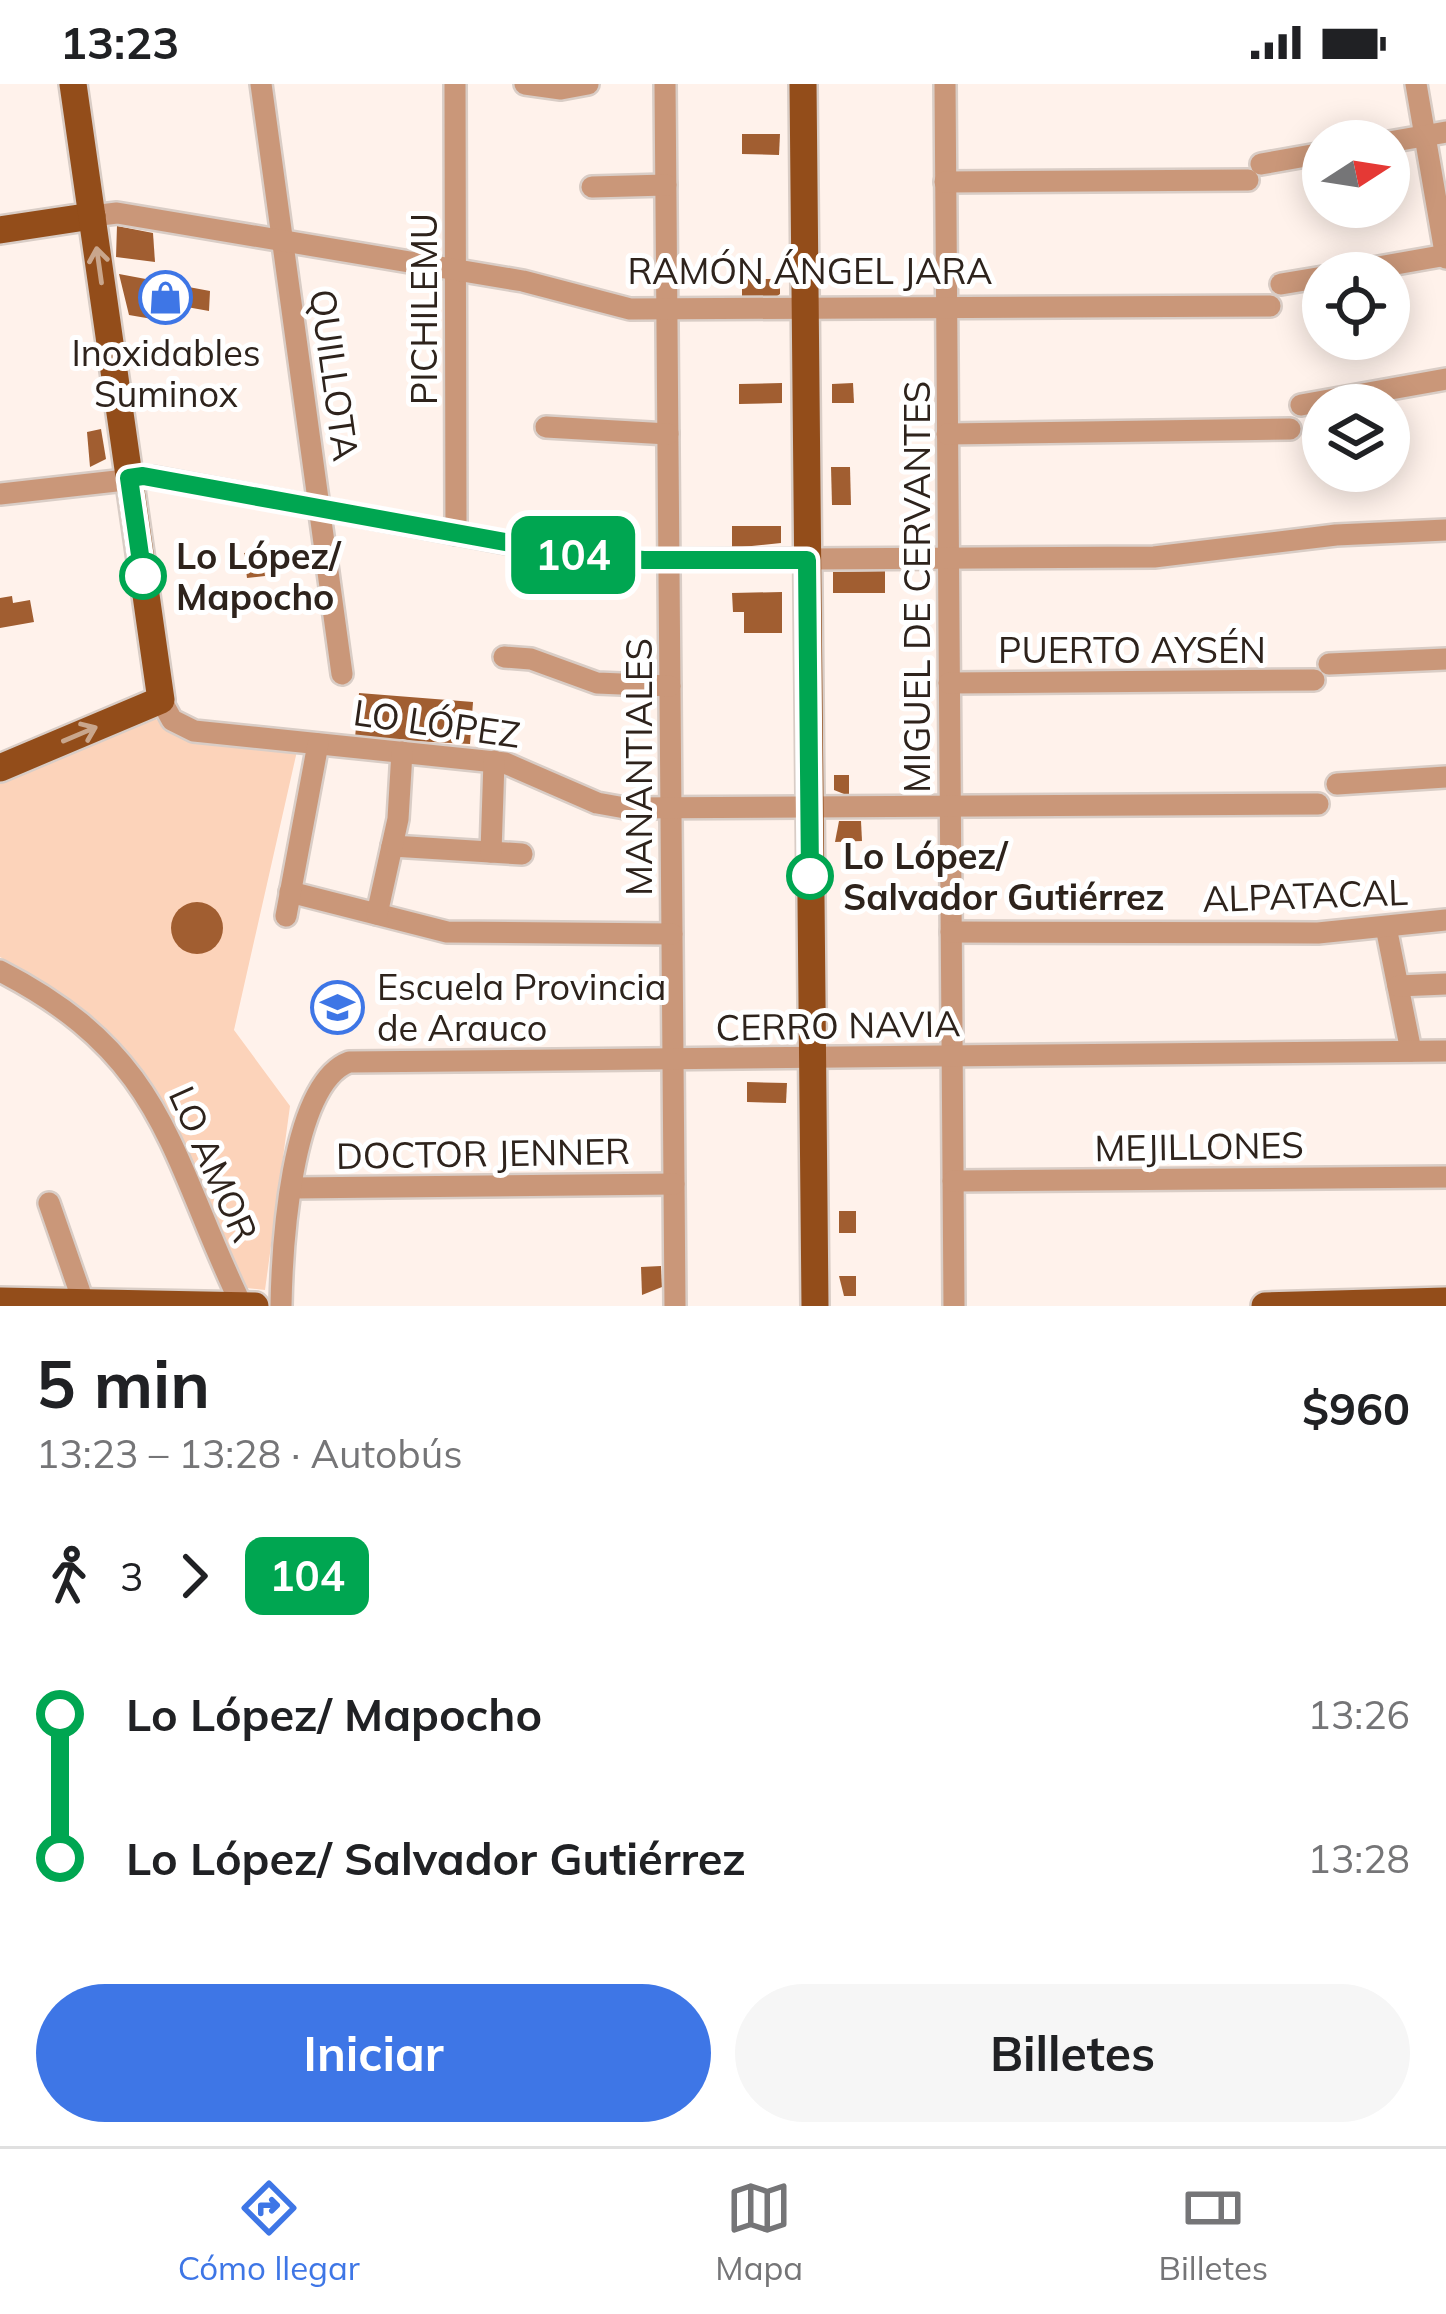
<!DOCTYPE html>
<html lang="es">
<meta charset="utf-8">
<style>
:root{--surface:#fff;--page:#f6f6f6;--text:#202124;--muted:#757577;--line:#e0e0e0;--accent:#3e76e6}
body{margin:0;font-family:Mulish,sans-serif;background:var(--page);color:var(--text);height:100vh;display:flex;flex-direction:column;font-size:45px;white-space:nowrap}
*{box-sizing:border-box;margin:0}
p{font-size:39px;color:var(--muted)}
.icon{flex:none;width:66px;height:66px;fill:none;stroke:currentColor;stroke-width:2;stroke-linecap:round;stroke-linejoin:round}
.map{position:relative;height:1222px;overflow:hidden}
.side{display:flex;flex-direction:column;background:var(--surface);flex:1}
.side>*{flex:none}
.badge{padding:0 24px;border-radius:18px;font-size:42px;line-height:78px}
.needle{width:78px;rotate:78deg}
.controls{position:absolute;left:1302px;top:36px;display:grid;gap:24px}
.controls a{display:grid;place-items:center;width:108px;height:108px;border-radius:50%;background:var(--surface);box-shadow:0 6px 30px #0003;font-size:60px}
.map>.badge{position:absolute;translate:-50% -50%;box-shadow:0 0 0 6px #fff}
.legs{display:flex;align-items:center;gap:18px;height:132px;padding:0 36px;font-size:39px}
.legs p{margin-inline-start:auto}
.headline{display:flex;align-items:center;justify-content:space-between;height:204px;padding:0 36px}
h1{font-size:66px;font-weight:700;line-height:90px}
.action{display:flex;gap:24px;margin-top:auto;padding:24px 36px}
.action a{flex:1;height:138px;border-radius:72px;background:var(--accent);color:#fff;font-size:48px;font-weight:700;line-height:138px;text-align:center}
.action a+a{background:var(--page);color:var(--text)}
ul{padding:0 36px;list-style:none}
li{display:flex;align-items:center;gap:42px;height:144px;font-size:45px}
li i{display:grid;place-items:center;width:18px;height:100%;margin:0 15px;background:currentColor}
li i::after{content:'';width:30px;height:30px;margin:-15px;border:9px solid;border-radius:50%;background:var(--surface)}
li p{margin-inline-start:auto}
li:first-child i{background:linear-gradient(#0000 50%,currentColor 0)}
li:last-child i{background:linear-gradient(currentColor 50%,#0000 0)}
.status{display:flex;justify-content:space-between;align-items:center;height:84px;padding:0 60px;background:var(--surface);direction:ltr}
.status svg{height:33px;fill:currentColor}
.tabs{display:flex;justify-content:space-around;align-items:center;height:168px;border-top:3px solid var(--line);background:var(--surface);font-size:33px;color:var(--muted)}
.tabs a{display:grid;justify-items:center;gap:6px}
.tabs .active{color:var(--accent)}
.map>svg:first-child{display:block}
.green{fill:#fcd3ba}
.building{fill:#a15e31}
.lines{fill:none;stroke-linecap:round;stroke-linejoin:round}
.minor-casing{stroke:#d9cdc6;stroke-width:26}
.major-casing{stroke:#d9cdc6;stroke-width:32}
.minor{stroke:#ca9779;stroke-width:21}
.major{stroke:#934d1a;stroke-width:27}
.oneway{stroke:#c9a68c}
.line-1-casing{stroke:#fff;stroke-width:27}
.line-1{stroke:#00a651;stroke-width:18}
.stop-1-dot{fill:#fff;stroke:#00a651;stroke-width:6}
.labels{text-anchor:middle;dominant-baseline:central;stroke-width:10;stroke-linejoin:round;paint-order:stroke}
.street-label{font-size:36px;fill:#2e231c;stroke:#fff}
.poi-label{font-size:36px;fill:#2e231c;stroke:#fff}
.stop-label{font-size:36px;font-weight:bold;fill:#2e231c;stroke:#fff;text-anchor:start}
</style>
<div class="status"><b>13:23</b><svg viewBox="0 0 49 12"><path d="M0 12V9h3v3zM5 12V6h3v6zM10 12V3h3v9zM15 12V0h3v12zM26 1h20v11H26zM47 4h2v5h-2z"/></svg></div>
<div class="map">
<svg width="1446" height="1222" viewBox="0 0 1446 1222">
<rect width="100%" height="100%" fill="#fff2eb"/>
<!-- green -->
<path class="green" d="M149,631l39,23 109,13 -63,279 56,76 -25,184 -29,-3c-21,-67 -43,-139 -82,-198 -30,-46 -106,-106 -154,-132v-174z"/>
<!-- building -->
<g class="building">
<path d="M742,50h38l-1,21 -37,-1z"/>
<path d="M117,142l36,7 2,29 -39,-5z"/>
<path d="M119,190l91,17 -1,20 -50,-9 -1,18 -29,-5z"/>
<path d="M742,195h38v15l-7,5h-31z"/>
<path d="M782,299v20l-43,1v-20z"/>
<path d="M853,299l1,20h-22v-19z"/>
<path d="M101,345l5,30 -16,8 -3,-35z"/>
<path d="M831,383h19l1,38h-19z"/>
<path d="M732,442h49v17l-49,5z"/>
<path d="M262,467l3,25 -18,2 -3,-25z"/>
<path d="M885,487v22h-52v-21z"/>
<path d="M782,508v41h-38v-21h-11l-1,-19z"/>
<path d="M12,512l1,7 17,-3 4,22 -34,6v-30z"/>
<path d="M359,609l114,9 -3,42 -115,-6z"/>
<path d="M834,691h15v21l-15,-6z"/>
<path d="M839,737h22l1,20 -27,1z"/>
<circle cx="197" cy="844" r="26"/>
<path d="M747,998l40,1 -1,20 -39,-1z"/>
<rect x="839" y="1127" width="17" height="22"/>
<path d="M661,1182l1,21 -20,8 -1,-28z"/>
<path d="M839,1192h17v20h-12z"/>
</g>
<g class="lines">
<defs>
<g id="minor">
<path d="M261,0l81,590"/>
<path d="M455,0l1,450"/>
<path d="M525,0l36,5 27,-5"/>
<path d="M665,0l10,1222"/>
<path d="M945,0l9,1222"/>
<path d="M1416,0l30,174"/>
<path d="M1389,58l57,-10"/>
<path d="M1261,80l62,-11"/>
<path d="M945,98l303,-2"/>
<path d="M592,103l74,-2"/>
<path d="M92,132l25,-3 406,68 107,28 640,-3"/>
<path d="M1345,189l101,-18"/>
<path d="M1281,200l42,-7"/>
<path d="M1301,321l145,-26"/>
<path d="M546,343l122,7"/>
<path d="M947,350l343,-5"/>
<path d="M0,410l152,-17 393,73 99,10 510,-3 182,-22 110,-5"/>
<path d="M504,573l27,2 66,24 73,3"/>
<path d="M1329,580l117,-5"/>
<path d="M949,599l365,-3"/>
<path d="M161,616l11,20 22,11 311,32 92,40 28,5 693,-4"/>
<path d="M1337,700l109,-7"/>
<path d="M392,762l130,8"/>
<path d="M491,768l3,-91"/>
<path d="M290,808l157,40 225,2"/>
<path d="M377,830l21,-95 4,-67"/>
<path d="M286,832l32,-172"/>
<path d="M1386,843l25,124"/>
<path d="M951,848l367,1 128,-13"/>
<path d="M0,887c167,86 169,184 242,335"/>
<path d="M1398,902l48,-2"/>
<path d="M953,1097l493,-4"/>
<path d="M292,1104l382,-4"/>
<path d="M49,1119l34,98"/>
<path d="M281,1222c1,-55 9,-222 68,-244l1097,-11"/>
</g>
<g id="major">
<path d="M803,0l12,1222"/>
<path d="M0,146l92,-14"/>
<path d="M0,684l161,-68 -88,-616"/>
<path d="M0,1217l255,5"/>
<path d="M1265,1222l181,-5"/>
</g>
</defs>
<!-- minor casing -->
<use href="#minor" class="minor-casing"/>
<!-- major casing -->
<use href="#major" class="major-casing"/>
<!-- minor -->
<use href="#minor" class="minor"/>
<!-- major -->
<use href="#major" class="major"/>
</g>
<!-- one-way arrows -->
<defs><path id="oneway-shaft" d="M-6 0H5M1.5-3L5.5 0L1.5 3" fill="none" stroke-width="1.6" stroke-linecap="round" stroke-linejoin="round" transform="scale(3)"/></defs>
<g class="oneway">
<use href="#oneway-shaft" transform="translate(99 181) rotate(-98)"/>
<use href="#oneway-shaft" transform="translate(80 650) rotate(-23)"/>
</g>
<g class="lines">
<defs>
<path id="line-1" d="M143,492l-14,-98 14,-2 428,78 73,6h163l3,316"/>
</defs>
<!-- line-1 casing -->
<use href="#line-1" class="line-1-casing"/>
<!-- line-1 -->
<use href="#line-1" class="line-1"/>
</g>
<!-- icons -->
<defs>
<symbol id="shop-ring" viewBox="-11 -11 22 22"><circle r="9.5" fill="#fff" stroke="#3e76e6" stroke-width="1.5"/><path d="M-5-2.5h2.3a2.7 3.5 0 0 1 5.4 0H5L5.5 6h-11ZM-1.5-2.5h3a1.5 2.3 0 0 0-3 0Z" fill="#3e76e6"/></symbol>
<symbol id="school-ring" viewBox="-11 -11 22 22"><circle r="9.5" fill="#fff" stroke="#3e76e6" stroke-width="1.5"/><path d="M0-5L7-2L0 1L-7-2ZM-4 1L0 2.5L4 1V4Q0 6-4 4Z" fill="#3e76e6"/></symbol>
</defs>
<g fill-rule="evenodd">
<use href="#shop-ring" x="136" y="184" width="59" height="59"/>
<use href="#school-ring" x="308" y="894" width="59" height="59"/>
</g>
<!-- markers -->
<g class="stop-1-dot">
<circle cx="143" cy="492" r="21"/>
<circle cx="810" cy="792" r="21"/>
</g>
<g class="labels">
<!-- street labels -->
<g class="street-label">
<text x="810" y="186">RAMÓN ÁNGEL JARA</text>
<text transform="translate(423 225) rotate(-90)">PICHILEMU</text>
<text transform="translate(335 291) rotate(82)">QUILLOTA</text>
<text transform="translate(916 503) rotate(-90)">MIGUEL DE CERVANTES</text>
<text x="1132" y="565">PUERTO AYSÉN</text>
<text transform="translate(437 639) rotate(8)">LO LÓPEZ</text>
<text transform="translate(638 683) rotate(-90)">MANANTIALES</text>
<text transform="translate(1305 811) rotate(-2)">ALPATACAL</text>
<text transform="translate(838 941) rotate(-1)">CERRO NAVIA</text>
<text transform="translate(1199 1062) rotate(-1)">MEJILLONES</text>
<text transform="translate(483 1069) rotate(-1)">DOCTOR JENNER</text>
<text transform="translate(214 1080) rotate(66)">LO AMOR</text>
</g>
<!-- poi labels -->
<g class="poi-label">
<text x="166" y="268">Inoxidables<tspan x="166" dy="41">Suminox</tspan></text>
<text x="377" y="902" text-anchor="start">Escuela Provincia<tspan x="377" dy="41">de Arauco</tspan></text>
</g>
<!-- stop labels -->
<g class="stop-label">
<text x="176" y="471">Lo López/<tspan x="176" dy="41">Mapocho</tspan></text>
<text x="843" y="771">Lo López/<tspan x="843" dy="41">Salvador Gutiérrez</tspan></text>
</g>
</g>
</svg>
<div class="controls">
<a><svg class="needle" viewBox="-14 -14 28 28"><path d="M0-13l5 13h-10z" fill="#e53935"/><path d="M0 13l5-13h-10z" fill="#757577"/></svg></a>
<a><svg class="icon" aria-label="locate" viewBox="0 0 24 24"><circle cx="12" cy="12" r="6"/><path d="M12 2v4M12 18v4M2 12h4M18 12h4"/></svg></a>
<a><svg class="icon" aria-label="layers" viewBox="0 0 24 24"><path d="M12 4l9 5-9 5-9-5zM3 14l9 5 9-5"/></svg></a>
</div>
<b class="badge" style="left:573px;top:471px;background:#00a651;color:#fff">104</b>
</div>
<section class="side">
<div class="headline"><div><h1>5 min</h1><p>13:23 – 13:28 · Autobús</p></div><b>$960</b></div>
<div class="legs"><svg class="icon" aria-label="walk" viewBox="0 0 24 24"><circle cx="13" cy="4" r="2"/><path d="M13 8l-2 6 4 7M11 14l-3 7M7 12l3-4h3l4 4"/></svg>3<svg class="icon" aria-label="forward" viewBox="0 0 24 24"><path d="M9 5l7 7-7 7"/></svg><b class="badge" style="background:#00a651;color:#fff">104</b></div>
<ul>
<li><i style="color:#00a651"></i><b>Lo López/ Mapocho</b><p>13:26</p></li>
<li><i style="color:#00a651"></i><b>Lo López/ Salvador Gutiérrez</b><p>13:28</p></li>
</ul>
<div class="action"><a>Iniciar</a><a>Billetes</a></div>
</section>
<nav class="tabs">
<a class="active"><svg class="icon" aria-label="directions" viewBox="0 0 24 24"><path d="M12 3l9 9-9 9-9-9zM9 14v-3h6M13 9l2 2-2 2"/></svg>Cómo llegar</a>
<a><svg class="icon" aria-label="map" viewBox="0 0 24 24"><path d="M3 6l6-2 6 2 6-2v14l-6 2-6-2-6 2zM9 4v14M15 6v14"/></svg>Mapa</a>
<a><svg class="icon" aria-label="tickets" viewBox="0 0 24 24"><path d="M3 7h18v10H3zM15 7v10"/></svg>Billetes</a>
</nav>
